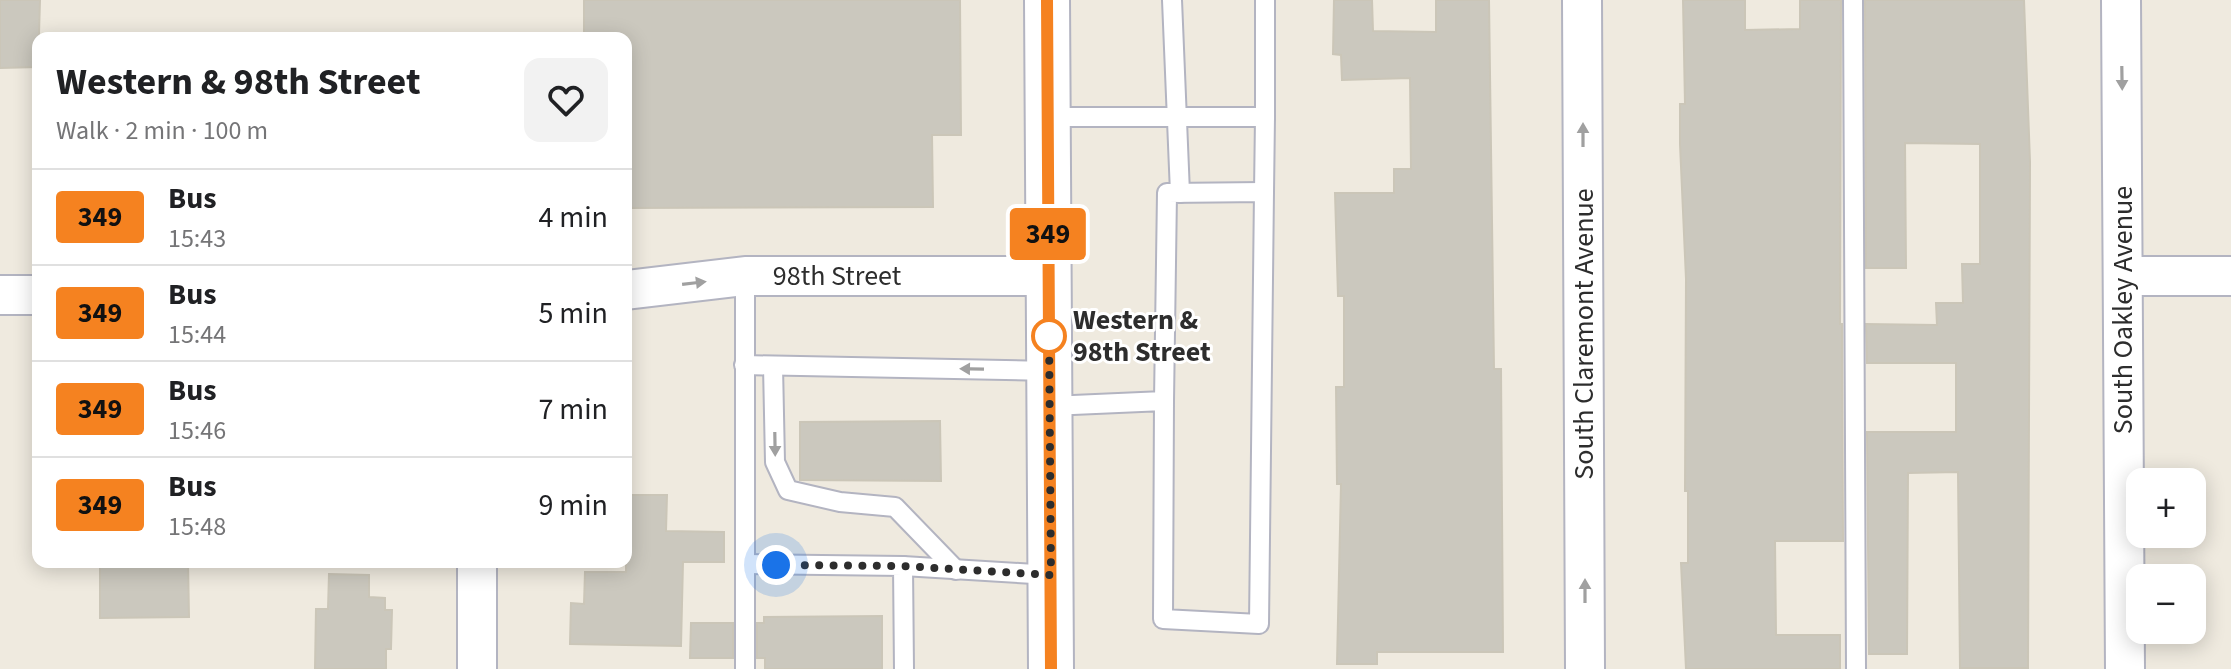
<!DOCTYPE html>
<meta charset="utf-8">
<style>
:root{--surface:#fff;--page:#f2f2f2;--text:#202124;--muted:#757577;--line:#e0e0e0}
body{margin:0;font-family:"Source Sans 3",sans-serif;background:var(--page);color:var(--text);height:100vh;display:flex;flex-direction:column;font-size:30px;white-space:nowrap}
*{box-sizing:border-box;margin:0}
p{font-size:26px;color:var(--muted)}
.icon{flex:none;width:44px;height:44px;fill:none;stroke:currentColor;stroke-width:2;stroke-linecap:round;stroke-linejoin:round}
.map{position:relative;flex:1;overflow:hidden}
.side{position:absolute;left:32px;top:32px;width:600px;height:536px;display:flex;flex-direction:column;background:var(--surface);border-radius:16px;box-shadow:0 4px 20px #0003}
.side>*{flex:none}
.badge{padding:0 16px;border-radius:6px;font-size:28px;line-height:52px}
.buttons{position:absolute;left:2126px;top:468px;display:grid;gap:16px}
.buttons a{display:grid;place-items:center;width:80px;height:80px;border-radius:16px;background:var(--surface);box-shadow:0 4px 20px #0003;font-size:40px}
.you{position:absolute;width:40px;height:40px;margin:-20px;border:6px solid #fff;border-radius:50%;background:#1a73e8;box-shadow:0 0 0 12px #1a73e833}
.map>.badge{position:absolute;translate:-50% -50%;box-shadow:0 0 0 4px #fff}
.round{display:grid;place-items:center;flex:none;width:84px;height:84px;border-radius:16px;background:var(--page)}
.overview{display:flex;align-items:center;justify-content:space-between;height:136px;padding:0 24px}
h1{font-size:38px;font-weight:700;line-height:60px}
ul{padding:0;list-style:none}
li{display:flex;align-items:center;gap:24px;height:96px;padding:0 24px;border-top:2px solid var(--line)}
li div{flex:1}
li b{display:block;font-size:30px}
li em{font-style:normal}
li .badge{min-width:88px;font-weight:700;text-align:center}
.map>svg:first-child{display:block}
.building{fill:#cbc8be;stroke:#cbc6b8;stroke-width:2}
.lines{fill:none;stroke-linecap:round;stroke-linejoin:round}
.service-casing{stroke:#b3b4c1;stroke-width:22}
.minor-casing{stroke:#b3b4c1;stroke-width:42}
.secondary-casing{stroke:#b3b4c1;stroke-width:48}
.service{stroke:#fff;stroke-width:18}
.minor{stroke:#fff;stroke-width:38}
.secondary{stroke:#fff;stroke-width:44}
.oneway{fill:#a0a0a0}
.line-casing{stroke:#fff;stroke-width:18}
.line{stroke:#f58220;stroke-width:12}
.walk{stroke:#2d2d2d;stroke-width:8;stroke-dasharray:0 14.4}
.stop-dot{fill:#fff;stroke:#f58220;stroke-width:4}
.labels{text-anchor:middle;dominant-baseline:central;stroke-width:6;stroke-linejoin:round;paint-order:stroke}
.street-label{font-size:28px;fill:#2d2d2d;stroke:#fff}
.stop-label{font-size:28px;font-weight:bold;fill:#2d2d2d;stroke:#fff;text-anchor:start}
</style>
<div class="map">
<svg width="2231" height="669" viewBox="0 0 2231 669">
<rect width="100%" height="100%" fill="#efeadf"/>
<!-- building -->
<g class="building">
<path d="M0,0h40l-2,67 -38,1z"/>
<path d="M584,0h376l1,135h-29l1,72 -307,1v-170h-42z"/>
<path d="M1334,0h38l1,31 63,1v-32h53l5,369h7l2,283h-126v12h-40l4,-180h-4l-1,-97h8v-91h-6l-3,-103h59v-24h17l-1,-91 -68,2 -1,-25 -8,-1z"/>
<path d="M1683,0h62v30l55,-1v-29h41l-1,324h2l1,217h-68l1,94h64v34h-154l-5,-106h7v-72h-3l1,-212 -6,-135v-40h5z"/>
<path d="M1865,0h159l6,162 -2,506h-68l-2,-196 -50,1 -1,181h-38l-2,-222h89v-69h-89l-1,-39 71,1 -1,-22h27l-1,-39h18v-120l-75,-1 1,125h-40z"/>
<path d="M940,421l1,60 -141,-1v-58z"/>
<path d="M626,495h41l-1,36 58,1v30h-41l-2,84 -111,-2 1,-41 13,1 1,-32h41z"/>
<path d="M100,562h88l1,55 -89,1z"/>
<path d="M329,574l40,1v22l16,1v12h7l-1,39h-5v20h-71l1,-60h12z"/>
<path d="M882,616v53h-117v-11h-8v-35h7v-6z"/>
<path d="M691,623h42v35h-43z"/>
</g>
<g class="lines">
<defs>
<g id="service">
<path d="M1172,0l8,193"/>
<path d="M1853,0l3,669"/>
<path d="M1048,117h217v-117"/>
<path d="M1264,192l1,-75"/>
<path d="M745,276v393"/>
<path d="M744,365l306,6"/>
<path d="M773,366l2,96 13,28 52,12 55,5 61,63"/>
<path d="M1050,406l114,-5 3,-208 97,-1 -5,432 -96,-5 1,-218"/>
<path d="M745,564l158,2 1,103"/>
<path d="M903,566l148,9"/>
</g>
<g id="minor">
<path d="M1582,0l3,669"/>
<path d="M2121,0l4,669"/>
<path d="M2124,276h107"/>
<path d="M626,290l119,-14h304"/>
<path d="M0,295h38"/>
<path d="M477,562v107"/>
</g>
<path id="secondary" d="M1047,0l4,669"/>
</defs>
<!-- service casing -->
<use href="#service" class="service-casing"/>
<!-- minor casing -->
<use href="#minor" class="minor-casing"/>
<!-- secondary casing -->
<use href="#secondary" class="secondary-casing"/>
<!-- service -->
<use href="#service" class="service"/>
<!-- minor -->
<use href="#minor" class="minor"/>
<!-- secondary -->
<use href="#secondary" class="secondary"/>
</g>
<!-- one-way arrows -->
<defs><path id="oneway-solid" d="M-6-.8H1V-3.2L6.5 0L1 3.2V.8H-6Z" transform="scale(2)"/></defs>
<g class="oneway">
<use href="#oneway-solid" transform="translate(2122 78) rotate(89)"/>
<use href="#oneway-solid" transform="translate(1583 135) rotate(-90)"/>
<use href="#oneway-solid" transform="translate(694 283) rotate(-7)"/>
<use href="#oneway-solid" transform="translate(972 369) rotate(-179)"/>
<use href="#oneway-solid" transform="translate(775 444) rotate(89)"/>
<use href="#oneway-solid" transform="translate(1585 591) rotate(-90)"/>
</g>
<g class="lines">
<defs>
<path id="line" d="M1047,0l4,669"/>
</defs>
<!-- line casing -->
<use href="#line" class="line-casing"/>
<!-- line -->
<use href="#line" class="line"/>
<!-- walk -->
<path class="walk" d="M776,565l127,1 148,9 -2,-247v8"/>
</g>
<!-- markers -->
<circle class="stop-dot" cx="1049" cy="336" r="16"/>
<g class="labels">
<!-- street labels -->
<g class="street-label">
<text x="837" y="276">98th Street</text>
<text transform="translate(2123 310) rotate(-90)">South Oakley Avenue</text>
<text transform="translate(1584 334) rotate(-90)">South Claremont Avenue</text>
</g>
<!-- stop labels -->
<g class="stop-label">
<text x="1073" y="320">Western &amp;<tspan x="1073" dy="32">98th Street</tspan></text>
</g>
</g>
</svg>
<div class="buttons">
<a>+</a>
<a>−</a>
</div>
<div class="you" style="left:776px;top:565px"></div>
<b class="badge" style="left:1048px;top:234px;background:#f58220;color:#111">349</b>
<section class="side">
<div class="overview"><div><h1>Western &amp; 98th Street</h1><p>Walk · 2 min · 100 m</p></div><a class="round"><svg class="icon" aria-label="heart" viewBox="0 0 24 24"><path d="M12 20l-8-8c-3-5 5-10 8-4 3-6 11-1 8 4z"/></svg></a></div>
<ul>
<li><span class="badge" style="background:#f58220;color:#111">349</span><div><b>Bus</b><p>15:43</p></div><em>4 min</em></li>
<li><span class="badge" style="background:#f58220;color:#111">349</span><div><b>Bus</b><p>15:44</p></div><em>5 min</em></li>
<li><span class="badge" style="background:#f58220;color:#111">349</span><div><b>Bus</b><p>15:46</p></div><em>7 min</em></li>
<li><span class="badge" style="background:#f58220;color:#111">349</span><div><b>Bus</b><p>15:48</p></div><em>9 min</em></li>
</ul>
</section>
</div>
